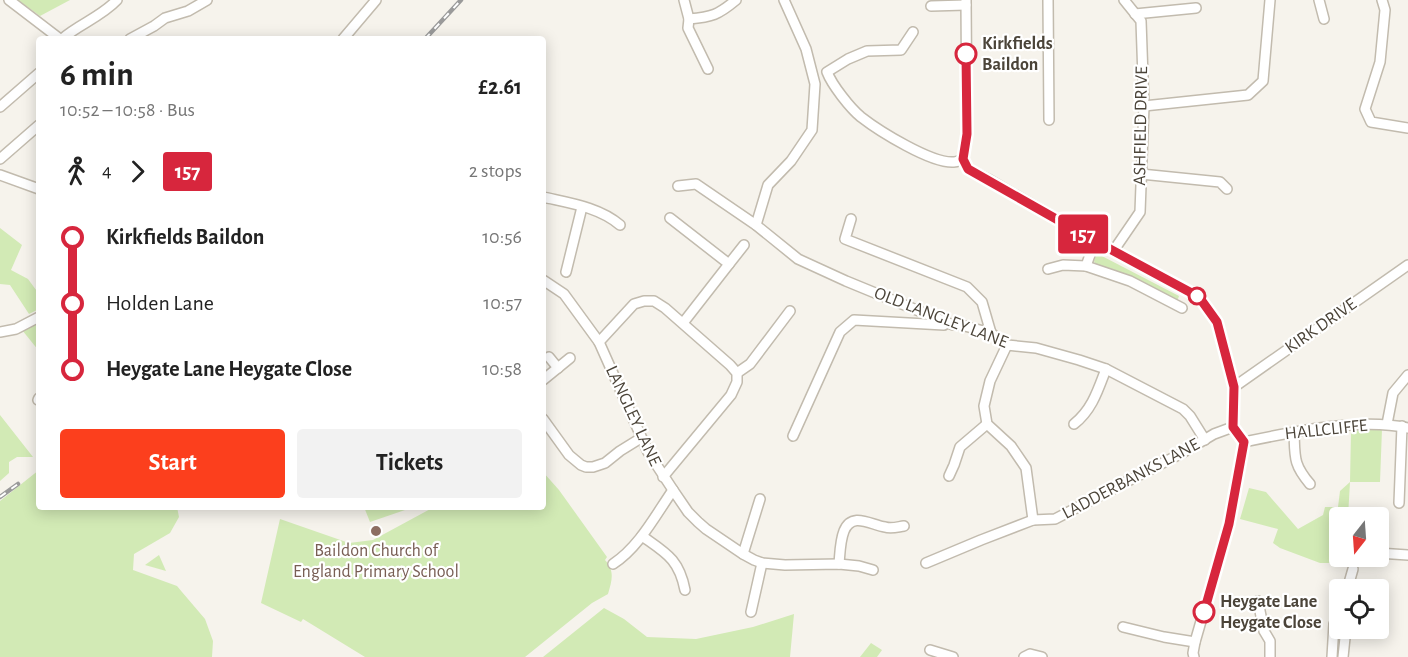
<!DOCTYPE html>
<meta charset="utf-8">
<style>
:root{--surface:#fff;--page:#f2f2f2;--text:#222;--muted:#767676;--accent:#fc3f1d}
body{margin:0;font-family:"Alegreya Sans",sans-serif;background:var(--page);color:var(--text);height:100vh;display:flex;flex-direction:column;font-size:22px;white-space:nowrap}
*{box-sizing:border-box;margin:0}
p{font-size:20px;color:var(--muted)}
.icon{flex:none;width:33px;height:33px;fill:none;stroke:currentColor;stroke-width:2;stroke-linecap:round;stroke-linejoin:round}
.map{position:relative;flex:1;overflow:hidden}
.panel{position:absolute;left:36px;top:36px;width:510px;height:474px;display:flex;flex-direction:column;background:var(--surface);border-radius:6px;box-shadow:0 3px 15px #0003}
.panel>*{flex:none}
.badge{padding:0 12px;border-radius:4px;font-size:21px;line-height:39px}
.needle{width:39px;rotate:197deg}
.controls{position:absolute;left:1329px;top:507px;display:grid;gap:12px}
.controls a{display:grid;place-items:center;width:60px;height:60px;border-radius:6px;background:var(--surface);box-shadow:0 3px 15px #0003;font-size:30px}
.map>.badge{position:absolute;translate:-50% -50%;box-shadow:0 0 0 3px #fff}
.legs{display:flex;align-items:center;gap:9px;height:66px;padding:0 24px;font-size:20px}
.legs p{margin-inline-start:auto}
.head{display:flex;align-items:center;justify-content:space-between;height:102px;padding:0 24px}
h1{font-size:33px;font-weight:700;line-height:45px}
.cta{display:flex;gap:12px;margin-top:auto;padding:12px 24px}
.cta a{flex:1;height:69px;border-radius:6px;background:var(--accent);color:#fff;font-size:24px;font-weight:700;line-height:69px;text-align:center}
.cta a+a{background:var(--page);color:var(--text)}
ul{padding:0 24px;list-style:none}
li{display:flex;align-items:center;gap:21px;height:66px;font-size:22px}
li i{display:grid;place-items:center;width:9px;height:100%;margin:0 8px;background:currentColor}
li i::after{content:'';width:15px;height:15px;margin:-8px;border:4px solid;border-radius:50%;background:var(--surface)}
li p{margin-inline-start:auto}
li:first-child i{background:linear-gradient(#0000 50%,currentColor 0)}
li:last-child i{background:linear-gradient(currentColor 50%,#0000 0)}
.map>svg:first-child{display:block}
.green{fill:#d2eab5}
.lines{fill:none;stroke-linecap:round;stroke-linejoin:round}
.minor-casing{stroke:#c2bbae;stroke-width:12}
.minor{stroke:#fff;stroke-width:9}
.rail-casing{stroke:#9a9a9a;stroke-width:4.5}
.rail{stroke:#fff;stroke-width:2;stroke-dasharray:7;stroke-linecap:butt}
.line-1-casing{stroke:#fff;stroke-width:14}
.line-1{stroke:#d7263d;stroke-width:9}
.stop-1-dot{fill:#fff;stroke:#d7263d;stroke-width:3}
.education-dot{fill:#8d6e63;stroke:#fff;stroke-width:2}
.labels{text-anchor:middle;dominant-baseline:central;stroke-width:4.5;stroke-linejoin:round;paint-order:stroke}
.stop-label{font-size:18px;font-weight:bold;fill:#4b4439;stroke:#fff;text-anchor:start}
.street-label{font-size:18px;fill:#4b4439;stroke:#fff}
.education-label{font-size:18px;fill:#785e54;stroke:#fff}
</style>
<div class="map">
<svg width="1408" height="657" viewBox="0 0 1408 657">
<rect width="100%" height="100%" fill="#f6f3ec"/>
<!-- green -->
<g class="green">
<path d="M18,0h52l-30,16z"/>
<path d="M0,228l22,17 -11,25 17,9 11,15v15l-10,5 -19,-29 -10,-1z"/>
<path d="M1098,254l81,42 -2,6 -81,-36 -2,-5 2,-6z"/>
<path d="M39,321v30l-17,-21z"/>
<path d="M0,415l33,42h-16l-8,5v11l-9,8z"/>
<path d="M1382,429l-2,53h-30l-2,35 -8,1v38l6,1 -1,6h-25l-40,-15 -7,-5 5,-14 -38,-10 9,-31 17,4 32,37 25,-14 2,-8h13l2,-16 10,-9 1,-51z"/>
<path d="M39,470v37h138l2,10 -9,16 -36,21 -1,16 44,16 5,6 23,27 8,22 -1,16h-212v-156z"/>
<path d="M543,472l16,18 48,67 -2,3c10,11 7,20 3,34l-16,9 -67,54h-160l-62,-38 -2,3 -40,-19 19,-84 69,24 24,-3 61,-33h109z"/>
<path d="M364,507h40l1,3 -35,12z"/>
<path d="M159,555l7,16 -21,-6z"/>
<path d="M604,608l20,11 23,18 49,2 57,-12 41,-13 -4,43h-247z"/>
<path d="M871,643l11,7 -5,7h-17z"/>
</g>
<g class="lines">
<defs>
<g id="minor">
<path d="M9,0l51,39"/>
<path d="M684,0l5,19 -1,9 20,41"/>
<path d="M1048,0l1,120"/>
<path d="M1319,0l5,19"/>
<path d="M1382,0l3,10 -5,52 -15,47 6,13 37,6"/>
<path d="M931,6l35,-1"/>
<path d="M1135,14l61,-6"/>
<path d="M689,19c23,-2 29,-4 47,-19"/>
<path d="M913,32l-12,18 -34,1 -19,8 -21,13c5,13 23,36 34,45 18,14 71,47 93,45 3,0 6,-2 9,-3"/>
<path d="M62,39c17,-15 39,-22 55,-39"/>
<path d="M130,39l24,-13 11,-8 23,-7 19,-11"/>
<path d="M343,39l33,-39"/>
<path d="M1144,106l104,-11 15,-14 7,-81"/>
<path d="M0,107l39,-34"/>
<path d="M0,159l39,-34"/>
<path d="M963,159l5,10 20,10 107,62 104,56 18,25 17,65 -1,40 11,15"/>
<path d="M963,159l4,-25 -1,-134"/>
<path d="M1141,174l79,8 7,7"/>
<path d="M0,175l39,14"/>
<path d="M678,186l18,-2 60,41 42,34 48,22 107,44h8l30,8 16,12 29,3 43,12 27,9 77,40 7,7 15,24"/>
<path d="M543,197c26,6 56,10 77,28"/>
<path d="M670,218l59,46 -46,59"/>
<path d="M851,219l-6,20 122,48 15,15 9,31"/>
<path d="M756,225l12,-40 23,-24 21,-31 3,-46 -9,-35 -22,-49"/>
<path d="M1114,250l26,-38 4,-106 -3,-85 -17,-21"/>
<path d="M729,264l15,-19"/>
<path d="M1086,266l9,-25"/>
<path d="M1048,269l15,-4 23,1 44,15 52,27"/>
<path d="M566,272l16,-65"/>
<path d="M543,280l21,14 35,48 49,110 25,38 15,22 10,10 8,7 37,25 11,6 8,3 23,2 54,-1 20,2 14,4"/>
<path d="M0,332l16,-3 23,-12"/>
<path d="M599,342l35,-38 10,-3h10l11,7 65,57 7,8v9l-6,13 -68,82"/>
<path d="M1007,345l-17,36 -6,25 3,18 24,22 15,22 7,52"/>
<path d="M549,357l9,11"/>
<path d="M737,373l13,-9 40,-53"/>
<path d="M543,380l27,-22"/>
<path d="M1234,387l174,-122"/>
<path d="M38,400l1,-2"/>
<path d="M543,419l26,36 12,10 5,2h7l12,-4 15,-12 21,-13"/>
<path d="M1074,424c18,-14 24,-34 32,-55"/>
<path d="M1387,424l6,-31 15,-18"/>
<path d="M1294,432c1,25 -1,32 16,52"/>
<path d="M793,436l47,-104 14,-12 90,5"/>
<path d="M1244,442c48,-10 116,-25 164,-14"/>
<path d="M949,476l5,-11 6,-18 27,-23"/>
<path d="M1399,503l3,-77"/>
<path d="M642,536c24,17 37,23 43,54"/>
<path d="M1378,553l30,2"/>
<path d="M743,554l17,-55"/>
<path d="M926,563l55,-23 52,-20 22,-1 127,-66 32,-19 19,-7"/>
<path d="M613,564c26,-17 42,-48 60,-74"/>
<path d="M839,564c1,-11 1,-23 5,-33 8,-20 27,-6 41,-4 6,2 12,0 19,-1"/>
<path d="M1347,590l6,-21"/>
<path d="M1258,601l6,30 6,10v16"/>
<path d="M751,612l11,-49"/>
<path d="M1123,627l41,10 31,5"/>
<path d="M930,650l23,7"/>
<path d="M1024,657l6,-3 12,3"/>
<path d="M1194,657l-1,-4 2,-11 34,-118 15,-82"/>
<path d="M1332,657l2,-33 6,-14"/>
<path d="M1343,657l3,-29"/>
</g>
</defs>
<!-- minor casing -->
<use href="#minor" class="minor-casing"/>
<!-- minor -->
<use href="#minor" class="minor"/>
<defs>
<g id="rail">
<path d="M425,39l36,-39"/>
<path d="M0,497l18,-13"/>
</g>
</defs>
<!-- rail casing -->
<use href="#rail" class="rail-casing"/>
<!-- rail -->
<use href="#rail" class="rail"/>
</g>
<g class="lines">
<defs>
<path id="line-1" d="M966,54l1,80 -4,25 5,10 127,72 104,56 18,25 17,65 -1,40 11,15 -15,82 -25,88"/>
</defs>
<!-- line-1 casing -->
<use href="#line-1" class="line-1-casing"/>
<!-- line-1 -->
<use href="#line-1" class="line-1"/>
</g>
<!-- markers -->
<g class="stop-1-dot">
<circle cx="966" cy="54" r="10"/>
<circle cx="1197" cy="296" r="8"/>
<circle cx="1204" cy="612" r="10"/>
</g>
<circle class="education-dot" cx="376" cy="531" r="6"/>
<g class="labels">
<!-- stop labels -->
<g class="stop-label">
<text x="982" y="44">Kirkfields<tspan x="982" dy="21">Baildon</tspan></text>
<text x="1220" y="602">Heygate Lane<tspan x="1220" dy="21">Heygate Close</tspan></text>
</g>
<!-- street labels -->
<g class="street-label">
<text transform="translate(1141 126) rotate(-89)">ASHFIELD DRIVE</text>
<text transform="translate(941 318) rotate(21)">OLD LANGLEY LANE</text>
<text transform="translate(1321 326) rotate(-35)">KIRK DRIVE</text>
<text transform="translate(633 416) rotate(65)">LANGLEY LANE</text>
<text transform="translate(1326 430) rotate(-6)">HALLCLIFFE</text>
<text transform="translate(1131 479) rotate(-28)">LADDERBANKS LANE</text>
</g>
<!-- education labels -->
<g class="education-label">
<text x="376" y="551">Baildon Church of<tspan x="376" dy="21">England Primary School</tspan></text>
</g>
</g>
</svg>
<div class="controls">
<a><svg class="needle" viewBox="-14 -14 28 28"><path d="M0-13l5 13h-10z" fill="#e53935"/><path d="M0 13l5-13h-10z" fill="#767676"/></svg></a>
<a><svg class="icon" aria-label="locate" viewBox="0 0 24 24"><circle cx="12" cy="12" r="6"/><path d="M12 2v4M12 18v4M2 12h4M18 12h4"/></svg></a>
</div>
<b class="badge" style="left:1083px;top:234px;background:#d7263d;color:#fff">157</b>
<section class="panel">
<div class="head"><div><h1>6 min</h1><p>10:52 – 10:58 · Bus</p></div><b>£2.61</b></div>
<div class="legs"><svg class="icon" aria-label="walk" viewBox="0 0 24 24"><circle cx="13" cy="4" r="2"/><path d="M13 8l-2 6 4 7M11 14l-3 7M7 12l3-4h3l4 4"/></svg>4<svg class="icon" aria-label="forward" viewBox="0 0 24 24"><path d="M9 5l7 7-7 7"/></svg><b class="badge" style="background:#d7263d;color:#fff">157</b><p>2 stops</p></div>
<ul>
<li><i style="color:#d7263d"></i><b>Kirkfields Baildon</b><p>10:56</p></li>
<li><i style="color:#d7263d"></i><span>Holden Lane</span><p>10:57</p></li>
<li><i style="color:#d7263d"></i><b>Heygate Lane Heygate Close</b><p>10:58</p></li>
</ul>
<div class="cta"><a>Start</a><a>Tickets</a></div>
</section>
</div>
